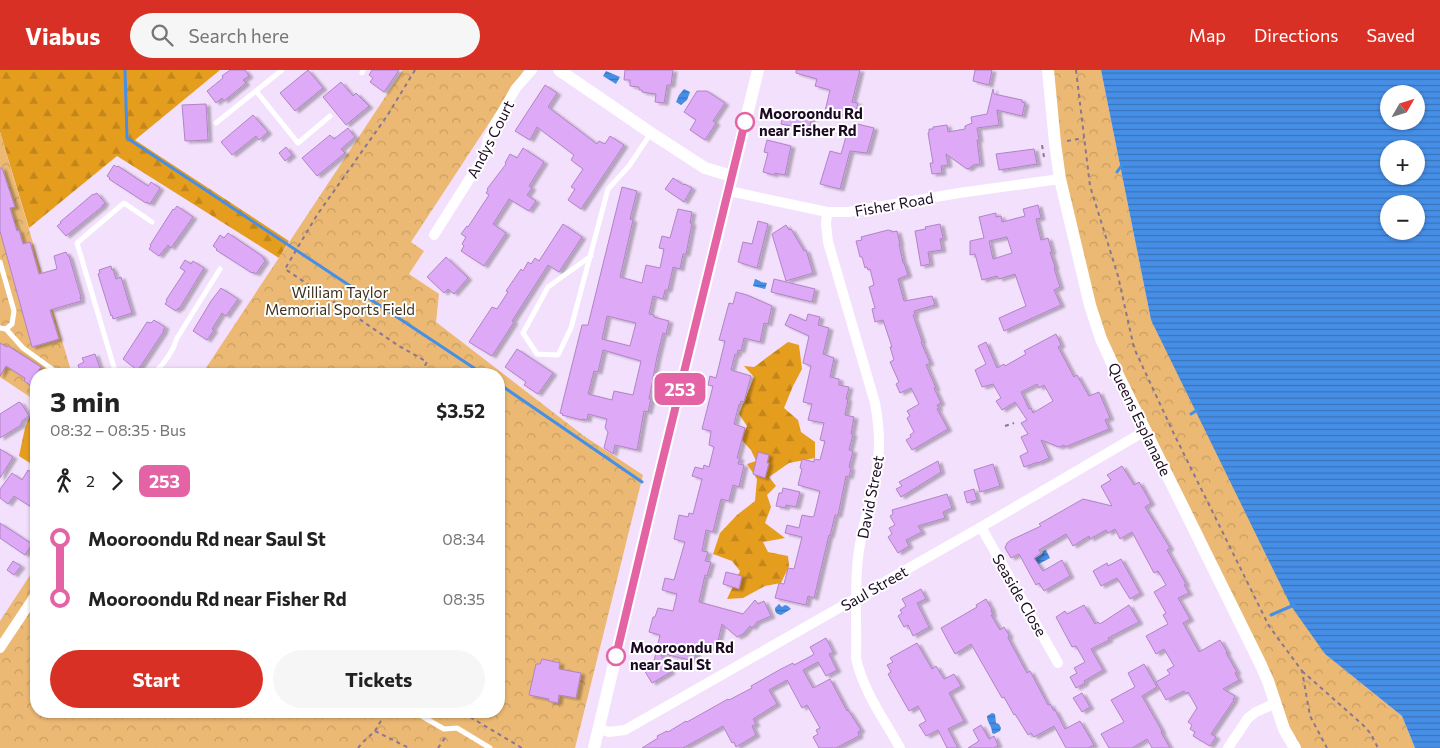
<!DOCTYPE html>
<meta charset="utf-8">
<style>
:root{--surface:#fff;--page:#f6f6f6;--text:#222;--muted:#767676;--accent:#d93025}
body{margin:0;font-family:Commissioner,sans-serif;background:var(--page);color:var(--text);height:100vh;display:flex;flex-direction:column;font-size:19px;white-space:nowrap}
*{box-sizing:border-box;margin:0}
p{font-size:16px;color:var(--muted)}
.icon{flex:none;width:28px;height:28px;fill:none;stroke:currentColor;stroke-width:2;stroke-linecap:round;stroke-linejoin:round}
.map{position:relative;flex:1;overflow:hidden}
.drawer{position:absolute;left:30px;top:298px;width:475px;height:350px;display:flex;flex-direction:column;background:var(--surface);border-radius:20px;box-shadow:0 1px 4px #0004}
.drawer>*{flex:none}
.badge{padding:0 10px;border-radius:8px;font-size:18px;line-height:32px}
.needle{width:32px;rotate:51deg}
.fabs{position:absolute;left:1380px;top:15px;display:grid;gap:10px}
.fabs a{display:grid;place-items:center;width:45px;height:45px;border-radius:50%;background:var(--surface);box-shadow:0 1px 4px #0004;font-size:25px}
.map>.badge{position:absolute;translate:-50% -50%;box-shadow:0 0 0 2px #fff}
.legs{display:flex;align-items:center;gap:8px;height:55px;padding:0 20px;font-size:16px}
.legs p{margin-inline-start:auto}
.overview{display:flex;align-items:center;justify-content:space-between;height:85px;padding:0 20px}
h1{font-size:28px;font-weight:700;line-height:38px}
.action{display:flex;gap:10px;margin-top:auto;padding:10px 20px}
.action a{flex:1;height:58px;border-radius:30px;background:var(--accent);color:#fff;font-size:20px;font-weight:700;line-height:58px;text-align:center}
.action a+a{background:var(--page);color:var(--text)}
ul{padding:0 20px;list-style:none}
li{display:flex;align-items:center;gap:18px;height:60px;font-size:19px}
li i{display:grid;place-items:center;width:8px;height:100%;margin:0 6px;background:currentColor}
li i::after{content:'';width:12px;height:12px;margin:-6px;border:4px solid;border-radius:50%;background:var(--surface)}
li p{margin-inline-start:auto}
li:first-child i{background:linear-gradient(#0000 50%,currentColor 0)}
li:last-child i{background:linear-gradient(currentColor 50%,#0000 0)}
header{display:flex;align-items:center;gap:30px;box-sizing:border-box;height:70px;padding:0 25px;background:var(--accent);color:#fff}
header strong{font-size:24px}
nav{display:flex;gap:28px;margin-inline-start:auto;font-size:18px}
.search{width:350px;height:45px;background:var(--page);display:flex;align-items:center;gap:12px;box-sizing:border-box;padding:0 18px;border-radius:28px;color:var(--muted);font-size:19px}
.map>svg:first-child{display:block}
.forest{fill:url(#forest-firs)}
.park{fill:url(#park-crowns)}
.water{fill:url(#water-rules);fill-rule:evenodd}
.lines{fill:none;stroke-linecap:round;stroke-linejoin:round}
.stream{stroke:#468fe7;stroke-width:3}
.building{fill:#dea9f7;stroke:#b084c5;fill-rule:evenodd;filter:url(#shadow)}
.path{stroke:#897791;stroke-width:2;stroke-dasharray:4 4;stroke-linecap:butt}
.service{stroke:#fff;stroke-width:5}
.minor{stroke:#fff;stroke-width:10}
.tertiary{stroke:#fff;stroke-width:12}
.line-1-casing{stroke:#fff;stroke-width:11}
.line-1{stroke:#e463a4;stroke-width:8}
.stop-1-dot{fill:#fff;stroke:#e463a4;stroke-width:2.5}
.labels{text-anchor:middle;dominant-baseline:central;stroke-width:4;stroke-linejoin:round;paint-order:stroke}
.stop-label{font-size:15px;font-weight:bold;fill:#1b0a22;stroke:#fff;text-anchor:start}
.street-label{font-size:15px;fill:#1b0a22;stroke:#fff}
.park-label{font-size:15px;fill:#3f311e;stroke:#fff}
</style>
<header>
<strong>Viabus</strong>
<div class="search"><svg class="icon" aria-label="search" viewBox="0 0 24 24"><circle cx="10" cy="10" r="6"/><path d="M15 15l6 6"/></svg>Search here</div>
<nav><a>Map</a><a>Directions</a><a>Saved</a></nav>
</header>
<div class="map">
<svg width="1440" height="678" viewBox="0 0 1440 678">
<defs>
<pattern id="forest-firs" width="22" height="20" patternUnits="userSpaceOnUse" patternTransform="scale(1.25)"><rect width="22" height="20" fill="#e59d1e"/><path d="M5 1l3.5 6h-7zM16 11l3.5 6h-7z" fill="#c4861b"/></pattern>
<pattern id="park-crowns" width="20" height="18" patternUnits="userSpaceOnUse" patternTransform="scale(1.25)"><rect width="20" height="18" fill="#ebb973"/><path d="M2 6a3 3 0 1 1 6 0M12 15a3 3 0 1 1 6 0" fill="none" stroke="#c99e63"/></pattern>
<pattern id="water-rules" width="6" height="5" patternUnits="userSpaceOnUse" patternTransform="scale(1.25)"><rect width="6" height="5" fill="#468fe7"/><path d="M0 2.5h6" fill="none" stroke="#3a73bb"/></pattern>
<filter id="shadow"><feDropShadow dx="4" dy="2" stdDeviation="1" flood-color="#0004"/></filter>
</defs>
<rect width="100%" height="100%" fill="#f3e0fc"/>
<!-- forest -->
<g class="forest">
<path d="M0,0h220l-85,70 154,101 -10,17 -162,-102 -88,72 -29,-96z"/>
<path d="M788,272l11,3 3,24 -9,17 -9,22 14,12 3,12 14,10v16l-26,5 -20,14 7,9 -9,9 4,12 -6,16 20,15 -22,4 5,10 20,4 1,10 -8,17 -16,3 -22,12 -16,1 13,-28 -8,-10 -19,-7 7,-21 17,-18 18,-14 2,-22 -10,-15 9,-3 -5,-11 -10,-11 6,-13 -8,-12 15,-37 -10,-11 10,1z"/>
<path d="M36,331v66l-17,-11 6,-28z"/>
</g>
<!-- park -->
<g class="park">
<path d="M403,0h121l-113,172 13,9 -15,23 30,20 -3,28 148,114 59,39 -68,273h-575v-127l36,-55v145h463v-337h-297z"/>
<path d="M1048,0h53l50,250 174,334 77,62 13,32h-120l-19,-45 -164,-340 -52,-184z"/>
<path d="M0,62l72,242h-36v27l-36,-24z"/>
</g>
<!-- water -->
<g class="water">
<path d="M1101,0h339v678h-25l-13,-32 -77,-62 -34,-48 -140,-286zM1389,24h27v27h-27zM1389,79h27v27h-27zM1389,134h27v27h-27z"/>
<path d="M606,1l14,6 -4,7 -13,-8z"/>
<path d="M684,19l6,3 -3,8 -6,5 -5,-3 3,-7z"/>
<path d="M755,209l5,2 1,1 6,1 -2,6 -12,-3z"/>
<path d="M1046,480l4,8 -13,7 -3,-6 8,-5 1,-3z"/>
<path d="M779,534l3,3 3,-2 3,1 3,3 -10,6c-5,-1 -6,-3 -6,-7z"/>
<path d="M992,643l3,1 1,9 3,1 2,4 -1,3 -6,3 -2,-1c0,-8 -5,-10 -5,-17z"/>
</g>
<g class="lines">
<!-- stream -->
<g class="stream">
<path d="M125,0l2,68 356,236"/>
<path d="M1117,102l5,-7"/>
<path d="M499,314l143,98"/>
<path d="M1191,344l8,-5"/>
<path d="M1271,545l23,-10"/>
</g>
</g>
<!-- building -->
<g class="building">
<path d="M230,0h15l4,6 -6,4 3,3 -22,18 -2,-3 -6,5 -9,-12 16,-13 -1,-2z"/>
<path d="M308,0l15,18 -28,23 -15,-18z"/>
<path d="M372,0h27l-15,22 -14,-10 3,-4 -4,-3z"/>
<path d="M625,0h48l-2,15h-4l-3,18 -9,-1 1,-8 -14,-2v-2h-3v-3l-9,-1v-6h-6z"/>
<path d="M796,0h64l-8,32 6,1 -4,15 -29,-7 5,-21 -15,-4 2,-7 -21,-6z"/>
<path d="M975,0h17l-3,15 -16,-4z"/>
<path d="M341,12l12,14 3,-3 13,13 -23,19 -23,-28z"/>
<path d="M545,15l12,8 -9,14 49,37 2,-3 6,3 5,-8 14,9 -43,64 -13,-9 7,-11 -4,-2 12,-18 -12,-9 3,-5 -37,-28 -7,13 -15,-9z"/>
<path d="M993,19l1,5 28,6v2l3,1 -3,13 -25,-6 2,15 -22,3 2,12h-2l3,24 -7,1 -3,3 -3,1 -21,-15 2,11 -7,1 1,7 -10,1 -2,-11h3l-5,-30h1v-4h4v-2l14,-2 1,7 17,-3v-3l7,-3 -1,-6 16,-3z"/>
<path d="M697,21h10l18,12 -12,18 3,2 -11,17 -15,-10 6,-10 -12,-8z"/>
<path d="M206,34l2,36 -23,1 -3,-36z"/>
<path d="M784,40l14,3v-2l15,3 -4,15 -6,-1 -1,4 -12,-3 1,-3 -10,-2z"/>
<path d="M253,45l15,17 -9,8 -3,-4 -24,19 -11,-13z"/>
<path d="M853,53l21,5 -7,25 -17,-2 -10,38 -20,-5 10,-33 11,3 6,-21 3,1z"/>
<path d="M348,58l7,9 -14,12 4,4 -28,23 -15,-18 28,-23 4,4z"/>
<path d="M767,70l24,6 -6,29 -10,-2 -1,2 -11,-3 5,-19 -4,-1z"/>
<path d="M286,77l6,8 -7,6 -6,-8z"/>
<path d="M523,78l21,14 -15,24 3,2 -5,7 9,6 -7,10 -20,-12 -16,25 13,9 -22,33 -23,-15 3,-5 -2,-2 4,-7 -5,-3 6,-8 1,1 21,-32 -3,-2 2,-3 -1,-1 19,-25 -1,-1 5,-9 7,4z"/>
<path d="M1034,79l3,15 -38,6 -3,-16z"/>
<path d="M114,95l3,2 1,-1 30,20 3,-4 9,6 -10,16 -3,-2 -1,1 -37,-24 1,-1 -3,-2z"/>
<path d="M0,98h2l13,39 -5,1 7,23 2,-1 4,14 7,-2 9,32 18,-5 -3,-13 12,-4 2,4h1l12,41h-1l1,4 -31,9 9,29 -27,8 -32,-116z"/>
<path d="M673,108l11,7 1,-1 7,4 -8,14 -19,-13z"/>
<path d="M622,117l15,4 -7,28 3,1 -13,57 22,6 4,-18 14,3 4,-19 -5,-1 3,-12 8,2 8,-29 14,3 -2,11h2l-6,31h-3l-3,15 -7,-2 -5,23h-3l-2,9 -10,-3 -4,18 5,1v2l15,4 -3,13 -3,-1 -6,24 -8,42h2l-3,13 -4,-1 -7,39 -22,-5 -2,9 -9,-6 4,-16 -3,-4 2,-9 -19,-5 -1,6 -5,-1v1l-20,-5 1,-1 -3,-1 22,-88h6zM607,246l29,7 -6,23 -28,-7zM603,280l38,11 -8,34 -19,-4 -2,9 -24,-6 6,-23 4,1z"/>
<path d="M97,123l8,10 -3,3h1l-37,30 -9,-10 4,-3 -1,-1 33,-28v1z"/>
<path d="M1038,135l3,13 -5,1 5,21 7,-2 4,14h-2l5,15 -1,1 6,19 -6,3 7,15 -57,26 -5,-13 27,-12 -11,-32 -16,5 -2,-3 -15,4 -7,-26 -5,1v-14l14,-3 -5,-21 17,-4v4l5,-1 1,6 23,-6 -2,-7zM1007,167l5,16 -19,6 -4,-18z"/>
<path d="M177,136l16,11 -22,31 -3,-3 -9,11 -10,-7 2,-3 -1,-1 23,-36 1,1z"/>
<path d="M758,151l10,3 -11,44 -19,-6 5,-20 9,2z"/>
<path d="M563,154l19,13 -23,35 -11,-7 -36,56 2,1 -22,34 -23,-14 23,-35 5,2 11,-17 -2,-1 15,-22 2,2 5,-9 3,2 4,-6 4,3z"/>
<path d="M940,154l3,14 -3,1 2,11 -14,2 2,12 -9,2 -6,-35 11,-2 -1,-2z"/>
<path d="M786,155l3,5 2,-1 13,22 2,-1 7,23 -27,8 -14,-47z"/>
<path d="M888,160l4,1v1l5,-1 3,13h-1l4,19h1l4,12 -10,4 6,22 28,-5 3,9 -21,6 1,4h-2l9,26 -1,1 9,21 -4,2 10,23h-2l7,15 -4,2 2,3 -2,1 11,20 -36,21 -6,-10 5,-3 -1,-2 4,-3 -7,-14 3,-2 -3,-5 12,-7 -8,-16 -11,5 -4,-9 3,-2 -9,-20 4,-2 -4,-13h2l-9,-27 -8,2 -3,-13 3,-1 -6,-21 5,-2 -4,-16 -2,1 -1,-3 -2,1 -3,-11h-2l-4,-16 6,-1 -1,-3z"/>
<path d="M228,163l34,23 3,5 -9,13 -3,-2 -1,1 -14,-9 -22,-14 1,-1 -4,-3 7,-11 4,3z"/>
<path d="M446,187l22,21 -14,16 -6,-5 -4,4 -17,-16z"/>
<path d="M185,190l6,4 2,-3 11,7 -25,41 -1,-1 -2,3 -11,-7 2,-3 -1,-1 19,-29 -5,-3z"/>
<path d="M111,196l1,4 1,-1 3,10 5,-2 11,36 -19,6 -1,-4 -1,1 -13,-42 2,-1 -1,-3z"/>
<path d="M774,209l41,10 -3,13 -41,-10z"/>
<path d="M221,218l17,11 -12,17 -4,-3 -10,16 2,1 -7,10 -14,-9 18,-30z"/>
<path d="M736,222l11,3 25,11 -4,18 -4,-1 -4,19 -16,-4 -3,13 -3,-1 -1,5 -2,-1 -4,16 20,6 -7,26 -3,-1 -1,4 -1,-1 -5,20 11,4 -8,30h3l-2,6 6,1 -5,22 -6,-2 -4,16 -8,-2 -8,33 -7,-2 -4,21 6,1 -3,9 6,1 -4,14 -2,-1 -6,27 44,12 12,-14 3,4 6,-3 7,15 -14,6 -5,6 -2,-2 -7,8 -6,3 -15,-13 -4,17 -2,-1 -2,9 -16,-4 -4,16 -34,-8 11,19 -19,11 -8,-13 11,-7 -1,-2 6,-26 -11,-3 4,-15h2l3,-9 15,3 4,-17 -15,-4 3,-12 9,2 11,-38 -11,-3 5,-24 9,2 1,-4 4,1 9,-35 -10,-3 3,-9 8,2 1,-4 5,2 5,-20 -5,-2 2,-14 -9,-2 11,-43 -5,-1 2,-9 6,2 9,-37 -6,-1 10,-37 4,1z"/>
<path d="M790,244l16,7 2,-7 12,3 -2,8 11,3 -6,26 11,4 -4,19 9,2v6l10,2 -3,12h2l-3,16 9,2 -3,17h2l-4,16 4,1 -4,16 2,1 -2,9 -3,-1 -8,39h-3l-5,21 -1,-1 -15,63 -6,-2 -2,9 -31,-7 4,-15 5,1 4,-16 6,1 8,-32 -17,-4 2,-8 12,3 3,-13 10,2 2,-1 6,-25 -22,-6 4,-16 -2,-1 2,-9 12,3v-3l6,1 5,-19 -5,-1 4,-17 -16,-3 4,-16 -9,-2 8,-36 -8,-3 6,-27 -24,-11z"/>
<path d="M154,250l11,7 -2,4h1l-24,36 -3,3 -14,-11 24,-37 4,1z"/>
<path d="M1056,264l5,11 -3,2 16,30 3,-2 12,21 10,-4 11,26 -5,2 4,9 -44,18 -1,-2 -5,2 -18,-7 8,18 -11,5v-1l-14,5 -4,-11 8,-4 -7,-15 7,-3 -7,-11 6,-3 -12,-18 -13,8 -6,-9 5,-3 -8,-14 -11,3 -7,-17 11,-6 -8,-18 8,-4 11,26 7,-4 1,2 21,-12 -2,-3zM1037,314l2,4 5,-3 9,16 -20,12 -2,-5 -2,1 -8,-17z"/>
<path d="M0,273l7,4 1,-1 33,21 -5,7v15l-12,-8 1,-3 -19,-12 -6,10z"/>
<path d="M517,279l36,24 -15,21 -14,-9 2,-3 -21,-15z"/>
<path d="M95,284l7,20h-21l-3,-9 6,-3 -2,-4z"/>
<path d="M19,332l2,1 8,13 -7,5 -1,4 -21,13v-24z"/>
<path d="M0,379l13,8 -13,21z"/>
<path d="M758,382l11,3 -2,8h2l-4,15 -12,-4z"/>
<path d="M938,391l3,11 -40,25 -5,-8 6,-3 -3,-4z"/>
<path d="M993,394l7,22 -20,6 -6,-22z"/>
<path d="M1122,396l12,19 5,-3 12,21 -6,4 25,41 -3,2 19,34 -2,1 5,8 -11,5 12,21 -7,4 16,29 21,-12 7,12 -1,1 11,19 -2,1 4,7 -16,9 12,7 -2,4h1l-23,34 5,3 -6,9 -17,-10 2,-4 -5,-3 2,-4 -4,-3 9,-14 -9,-16 -2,2 -2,-3 -18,9 -10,-18 14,-8 -3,-4 7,-4 -10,-17 -8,5 -10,-18 22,-12 -5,-9 3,-2 -12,-21 12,-7 -8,-14 -4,2 -22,-41 -12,7 -5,-10 -7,4 -2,-3 -16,9 -1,-3 -16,10 -7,-12 -27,16 2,3 -7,5 9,13 19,-11 8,16 -26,15 -5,-8 -3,2 -17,-31 -8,4 -6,-10 2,-5 4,-3 30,-14 -2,-2 44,-25 29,7 -11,-20 10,-6 -4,-5z"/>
<path d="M28,400l8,5v35l-22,-14 -6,8 -8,-6v-9l12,-16 10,7z"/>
<path d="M783,418l17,4 -4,15 -10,-2 -1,3 -9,-2 3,-13h3z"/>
<path d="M974,419l3,11 -10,3 -3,-11z"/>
<path d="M947,424l5,14 -9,4 2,6 -27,8 4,6 -16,8 3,6 -11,7 -10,-16 4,-3 -3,-6 6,-3 -5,-9 3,-2 -1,-4z"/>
<path d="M0,453l32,21 -7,11 -25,-17z"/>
<path d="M1121,489l19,34 -10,6 -13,-21 -16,8 -8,-15 14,-8 1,3z"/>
<path d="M13,491l8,5 -7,9 -7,-5z"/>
<path d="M726,502l16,4 -3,13 -16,-5z"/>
<path d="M921,519l5,10 -9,4 12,24 -16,9 -5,-11 -4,2 -6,-11 4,-3 -2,-3 6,-4 -4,-7z"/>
<path d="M986,529l6,11 -1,1 2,3 -2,1 9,15 4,-3 5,8 -1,3 19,35 3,-2 18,34 2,-1 4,7 1,-1 10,19 15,-8 14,24 -6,3h-22l-12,-22 -20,11 -3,-4 -3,2 -13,-21 -1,1 -10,-18 -2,1 -31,-54 -16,10 -14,-26 36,-21 -1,-2z"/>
<path d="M1084,535l11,19 3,-2 2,2 29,-19 10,17 -31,16 1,2 -18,9 12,21 -19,11 1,2 -9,5 -6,-11 7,-4 -3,-5 11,-6 -9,-16 -4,1 -16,-30 9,-6 2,3z"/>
<path d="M826,568l7,14 -4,2 8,16 -11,6 -8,-14 -15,8 10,18 17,-9 17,32 1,-1 13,20 -3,2 1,4 -23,12h-17l-6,-11 5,-3 -2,-4 4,-2 -13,-23 -5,3 -15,-28 -18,10 8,14 -24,15 3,5 -4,2 4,9 -20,12 -2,-5 -2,1 -9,-17 -40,22h-41l16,-10 -1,-2 10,-5 1,1 18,-11 1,1 41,-23 1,1 23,-12 -1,-2 30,-17 12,-6 1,2 19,-10 1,-1 -4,-7z"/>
<path d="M917,573l15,26 4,-3 8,13 10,-5 7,12 -12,7 15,28 -16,8 10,19h-11l-9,-18 -12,6 -7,-11 7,-4 -8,-15 -9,5 -21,-37 3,-2 -4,-7 6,-3 -3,-4z"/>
<path d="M542,589l18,4 -1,6 22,4 -5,25 -17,-3 -1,8 -10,-2 1,-2 -20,-4 7,-31h4z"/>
<path d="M1144,594l13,23 -15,9 20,35 -1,1 9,16h-18l-5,-9 -15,9h-23l-8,-14 23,-12 -13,-22 24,-13 -7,-14z"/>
<path d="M1082,623l8,14 -8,5 -9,-14z"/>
<path d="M981,655l8,14 5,-3 4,9 -4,3h-26l11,-7 -6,-11z"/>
</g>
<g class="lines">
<!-- path -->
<g class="path">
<path d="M415,0l-28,46 -70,99 -32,54 114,77 28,16 -7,12"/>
<path d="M1076,0l14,116 28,90 16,72 40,86 95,192 33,45 8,45 17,32"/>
<path d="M1067,71l17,-3"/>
<path d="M1044,87l-2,-12h3"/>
<path d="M1005,356l9,-3"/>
<path d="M1302,601l61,54 8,9 7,14"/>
<path d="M465,641l5,6 52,31"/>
<path d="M375,661l34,17"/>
<path d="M358,678l5,-6 12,-11 11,-19"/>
<path d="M438,678l7,-10"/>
</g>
<!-- service -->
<g class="service">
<path d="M362,3l1,-3"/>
<path d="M256,21l42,52 32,-27"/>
<path d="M216,53l66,-53"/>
<path d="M591,186l-43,31 -25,46 14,21 21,1 13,-27 37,-139 21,-23 22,-33"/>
<path d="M0,192l14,49 -2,13 -6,5 -6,-1"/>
<path d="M6,259l17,19 36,26"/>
<path d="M116,304l-39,-131 47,-40 28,19"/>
<path d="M153,304c11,-10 20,-22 24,-36l43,-69"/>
<path d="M413,641l31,18 13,-1 33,20"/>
</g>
<!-- minor -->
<g class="minor">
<path d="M729,121l98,21h21l111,-19 101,-14"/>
<path d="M827,142l-1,12 2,18 47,161c4,22 6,43 2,65 -4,30 -16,59 -19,90 -4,32 -1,68 -2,100 7,33 28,61 44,90"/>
<path d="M434,165l50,-79 4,-17 6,-13 22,-38 16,-18"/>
<path d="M981,457l77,136"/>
<path d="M0,578l36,-54"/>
<path d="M600,659l9,3 16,-2 356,-203 164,-96"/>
<path d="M1228,678l20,-30 8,-6 20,-9"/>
</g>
<!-- tertiary -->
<g class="tertiary">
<path d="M559,0l92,63 54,35 27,8"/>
<path d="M1048,0l7,73 5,36 30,126 11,34 11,24 148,300 8,18 16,48 11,19"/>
<path d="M594,678l63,-265 101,-413"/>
</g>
</g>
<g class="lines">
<defs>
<path id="line-1" d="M616,586l41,-173 88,-361"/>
</defs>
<!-- line-1 casing -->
<use href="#line-1" class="line-1-casing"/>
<!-- line-1 -->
<use href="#line-1" class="line-1"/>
</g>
<!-- markers -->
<g class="stop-1-dot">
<circle cx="745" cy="52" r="9"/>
<circle cx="616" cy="586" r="9"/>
</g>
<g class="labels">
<!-- stop labels -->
<g class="stop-label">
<text x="759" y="43">Mooroondu Rd<tspan x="759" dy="17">near Fisher Rd</tspan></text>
<text x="630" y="577">Mooroondu Rd<tspan x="630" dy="17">near Saul St</tspan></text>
</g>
<!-- street labels -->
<g class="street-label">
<text transform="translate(490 69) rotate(-63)">Andys Court</text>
<text transform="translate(894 134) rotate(-10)">Fisher Road</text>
<text transform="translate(1140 349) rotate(64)">Queens Esplanade</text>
<text transform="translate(870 427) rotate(-79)">David Street</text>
<text transform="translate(874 518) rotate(-30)">Saul Street</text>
<text transform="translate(1020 525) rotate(60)">Seaside Close</text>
</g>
<!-- park labels -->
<g class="park-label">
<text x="340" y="222">William Taylor<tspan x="340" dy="17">Memorial Sports Field</tspan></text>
</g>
</g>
</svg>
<div class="fabs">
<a><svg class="needle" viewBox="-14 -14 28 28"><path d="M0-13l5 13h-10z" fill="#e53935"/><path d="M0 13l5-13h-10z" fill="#767676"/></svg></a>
<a>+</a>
<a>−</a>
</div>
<b class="badge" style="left:680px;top:319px;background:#e463a4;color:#fff">253</b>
<section class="drawer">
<div class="overview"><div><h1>3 min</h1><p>08:32 – 08:35 · Bus</p></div><b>$3.52</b></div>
<div class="legs"><svg class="icon" aria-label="walk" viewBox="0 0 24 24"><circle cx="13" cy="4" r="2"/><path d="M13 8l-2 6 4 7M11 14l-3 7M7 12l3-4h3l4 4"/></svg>2<svg class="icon" aria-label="forward" viewBox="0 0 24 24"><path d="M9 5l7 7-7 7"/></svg><b class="badge" style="background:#e463a4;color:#fff">253</b></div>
<ul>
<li><i style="color:#e463a4"></i><b>Mooroondu Rd near Saul St</b><p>08:34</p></li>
<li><i style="color:#e463a4"></i><b>Mooroondu Rd near Fisher Rd</b><p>08:35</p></li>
</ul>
<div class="action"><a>Start</a><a>Tickets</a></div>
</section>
</div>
